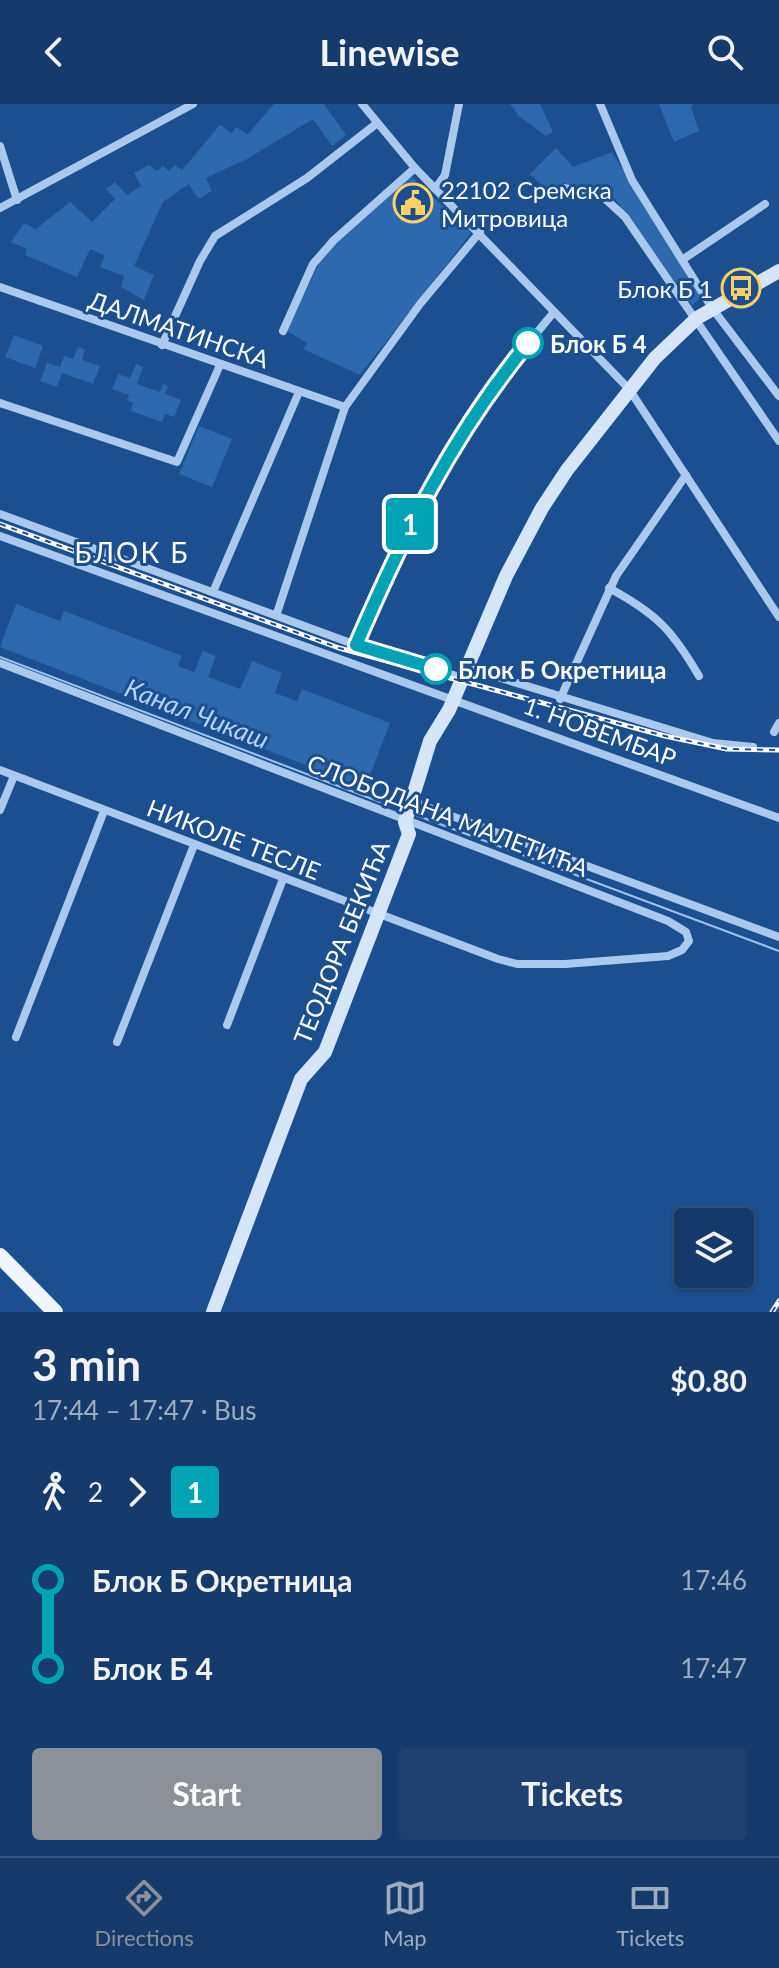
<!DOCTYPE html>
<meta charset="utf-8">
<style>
:root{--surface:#143b6b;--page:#1d4271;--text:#f1f3f6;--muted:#9dadc1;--line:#33557e;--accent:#8c9099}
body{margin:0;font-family:Lato,sans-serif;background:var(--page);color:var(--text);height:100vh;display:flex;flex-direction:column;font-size:30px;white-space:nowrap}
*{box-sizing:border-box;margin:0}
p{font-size:26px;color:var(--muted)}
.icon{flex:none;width:44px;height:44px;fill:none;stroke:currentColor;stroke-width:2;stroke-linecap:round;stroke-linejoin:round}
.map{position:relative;height:1208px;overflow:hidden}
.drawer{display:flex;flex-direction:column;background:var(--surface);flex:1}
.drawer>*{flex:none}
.badge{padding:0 16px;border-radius:6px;font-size:28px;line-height:52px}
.controls{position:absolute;left:674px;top:1104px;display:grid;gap:16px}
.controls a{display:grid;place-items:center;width:80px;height:80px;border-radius:8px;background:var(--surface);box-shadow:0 2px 6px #0004,0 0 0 2px var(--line);font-size:40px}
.map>.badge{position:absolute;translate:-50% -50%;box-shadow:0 0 0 4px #fff}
.legs{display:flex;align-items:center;gap:12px;height:88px;padding:0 32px;font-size:26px}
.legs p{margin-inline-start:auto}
.overview{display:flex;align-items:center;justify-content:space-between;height:136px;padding:0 32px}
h1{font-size:44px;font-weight:700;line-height:60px}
.primary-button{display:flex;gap:16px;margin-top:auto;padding:16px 32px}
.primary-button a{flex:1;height:92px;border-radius:8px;background:var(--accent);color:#fff;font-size:32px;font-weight:700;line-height:92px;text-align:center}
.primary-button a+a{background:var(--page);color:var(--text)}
ul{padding:0 32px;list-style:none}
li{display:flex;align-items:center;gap:28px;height:88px;font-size:30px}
li i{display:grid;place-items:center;width:12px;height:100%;margin:0 10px;background:currentColor}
li i::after{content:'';width:20px;height:20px;margin:-10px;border:6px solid;border-radius:50%;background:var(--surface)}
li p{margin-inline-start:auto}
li:first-child i{background:linear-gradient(#0000 50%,currentColor 0)}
li:last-child i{background:linear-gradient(currentColor 50%,#0000 0)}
header{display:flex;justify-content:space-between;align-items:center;height:104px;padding:0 32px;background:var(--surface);font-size:36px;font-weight:700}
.tab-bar{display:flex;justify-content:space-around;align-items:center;height:112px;border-top:2px solid var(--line);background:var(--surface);font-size:22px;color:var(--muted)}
.tab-bar a{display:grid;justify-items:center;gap:4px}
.tab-bar .current{color:var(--accent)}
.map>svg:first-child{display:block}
.green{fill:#2e69ad}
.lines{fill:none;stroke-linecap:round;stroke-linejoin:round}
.stream{stroke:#9cc4f0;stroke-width:2}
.street{stroke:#a9c9ee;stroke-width:8}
.secondary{stroke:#d6e6fa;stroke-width:14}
.primary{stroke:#f0f6ff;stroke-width:16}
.rail-casing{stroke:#fff;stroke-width:5}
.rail{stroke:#1b4f8f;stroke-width:2;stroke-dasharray:6;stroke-linecap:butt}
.line-1-casing{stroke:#fff;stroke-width:18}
.line-1{stroke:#00a3b4;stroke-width:12}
.stop-1-dot{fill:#fff;stroke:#00a3b4;stroke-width:4}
.labels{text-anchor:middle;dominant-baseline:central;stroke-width:6;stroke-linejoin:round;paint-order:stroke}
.poi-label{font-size:24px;fill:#fff;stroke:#1b4f8f;text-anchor:start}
.street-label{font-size:24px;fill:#fff;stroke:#1b4f8f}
.stop-label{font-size:24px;font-weight:bold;fill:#fff;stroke:#1b4f8f;text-anchor:start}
.water-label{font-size:26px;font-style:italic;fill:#b5d3f5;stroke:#1b4f8f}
.quarter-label{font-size:28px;letter-spacing:2px;fill:#fff;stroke:#1b4f8f}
</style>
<header><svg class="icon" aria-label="back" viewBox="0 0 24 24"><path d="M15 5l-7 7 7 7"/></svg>Linewise<svg class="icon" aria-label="search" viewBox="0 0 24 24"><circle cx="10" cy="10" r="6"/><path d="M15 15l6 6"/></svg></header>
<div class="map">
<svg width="779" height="1208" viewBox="0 0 779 1208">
<rect width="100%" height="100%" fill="#1b4f8f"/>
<!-- green -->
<g class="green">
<path d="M274,0h50l22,31 -14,11 -19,-27 -66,40 -41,19 6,13 -14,8 -9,-15 -26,18 -29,64 20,9 -10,25 -23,-13 3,-11 -24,-9 5,-11 -15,-7 -13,28 -52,-22 2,-6 -16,-7 13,-19 12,6 34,-27 22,20 23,-23 -9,-10 9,-7 12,13 14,-9 -7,-13 15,-8 8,6 6,-5 6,5 6,-6 7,5 38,-45 12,8 4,-6 12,7z"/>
<path d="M510,0h30l13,28 -7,4 -27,-20z"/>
<path d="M659,0h35l-3,3 8,24 -25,11z"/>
<path d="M556,44l17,19 39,-15 89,146 -9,7 -77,-106 -51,-16 -16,8 -18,-17z"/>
<path d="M411,72l60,57 -111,142 -57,-26 4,-6 -20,-12 32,-68 23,-26z"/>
<path d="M14,231l29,11 -8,22 -30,-11z"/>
<path d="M78,243l7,3 -3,10 18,6 -7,18 -31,-11 -5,14 -17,-6 7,-18 13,4 4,-11 9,3z"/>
<path d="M136,260l7,3 -6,17 23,8 3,-8 5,2 -3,8 16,6 -7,17 -9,-3 -3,8 -31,-11 2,-8 -6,-3 2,-5 -17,-6 6,-15 12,4z"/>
<path d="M199,322l33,13 -20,48 -33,-13z"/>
<path d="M16,500l44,17 4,-10 118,45 -4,10 16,6 9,-21 13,5 -8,21 32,12 12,-28 30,12 -7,20 22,8 5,-12 88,34 -25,65 -365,-141z"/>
</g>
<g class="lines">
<!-- stream -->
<g class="stream">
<path d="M0,553l380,145"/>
<path d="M413,710l366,137"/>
</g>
<!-- street -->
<g class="street">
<path d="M362,0l53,64 214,221 150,228"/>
<path d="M600,0l32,76 80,128 67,88"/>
<path d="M0,42l17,54"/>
<path d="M564,84l37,7 24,22 154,224"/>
<path d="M435,85l10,-14 14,-71"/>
<path d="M0,104l193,-104"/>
<path d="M682,156l83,-56"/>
<path d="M0,183l345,120"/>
<path d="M283,227l30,-67 21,-24 81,-72"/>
<path d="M162,241l38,-84 15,-25 92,-58 69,-54"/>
<path d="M0,299l177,59 43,-97"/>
<path d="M0,410l356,131 107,33"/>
<path d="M0,432l779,282"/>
<path d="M609,484c48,26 63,42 90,88"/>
<path d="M213,488l86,-200"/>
<path d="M277,509l68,-206 75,-103 60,-72"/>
<path d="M356,541c30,-70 59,-142 100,-206 30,-45 64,-86 98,-127"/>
<path d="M0,559l668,258 18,11 3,9 -7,9 -14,6 -103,8h-48l-19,-5 -498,-189"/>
<path d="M468,564l245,75 40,4"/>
<path d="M560,595l56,-123 70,-101"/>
<path d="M774,628l5,-9"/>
<path d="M411,697l368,136"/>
<path d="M0,706l14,-34"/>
<path d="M227,921l56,-146"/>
<path d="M16,933l88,-226"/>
<path d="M117,938l77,-197"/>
</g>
<!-- secondary -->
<path class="secondary" d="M213,1208l88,-233 24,-27 84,-218 -4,-12 25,-81 19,-31 57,-134 36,-68 25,-38 88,-112 42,-40 82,-47"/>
<!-- primary -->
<path class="primary" d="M0,1152l55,56"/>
<defs>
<g id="rail">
<path d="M0,420l339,124 326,88 62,13 52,1"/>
<path d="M772,1208l7,-11"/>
</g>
</defs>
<!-- rail casing -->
<use href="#rail" class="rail-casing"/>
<!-- rail -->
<use href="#rail" class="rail"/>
</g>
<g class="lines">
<defs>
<path id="line-1" d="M436,565l-80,-24c48,-111 95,-208 172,-302"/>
</defs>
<!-- line-1 casing -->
<use href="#line-1" class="line-1-casing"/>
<!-- line-1 -->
<use href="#line-1" class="line-1"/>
</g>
<!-- icons -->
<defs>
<symbol id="civic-ring" viewBox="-11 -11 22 22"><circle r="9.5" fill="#1b4f8f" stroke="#ffd166" stroke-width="1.5"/><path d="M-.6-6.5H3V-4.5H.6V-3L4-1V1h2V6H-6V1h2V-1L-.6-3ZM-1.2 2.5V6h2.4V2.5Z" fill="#ffd166"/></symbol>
<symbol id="bus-ring" viewBox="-11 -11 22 22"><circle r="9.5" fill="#1b4f8f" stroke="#ffd166" stroke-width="1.5"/><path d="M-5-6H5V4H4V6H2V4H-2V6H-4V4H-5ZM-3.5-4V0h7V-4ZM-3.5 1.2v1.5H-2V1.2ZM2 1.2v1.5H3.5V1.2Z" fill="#ffd166"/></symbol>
</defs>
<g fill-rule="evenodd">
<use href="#civic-ring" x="391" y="77" width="44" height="44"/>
<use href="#bus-ring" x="719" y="162" width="44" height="44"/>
</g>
<!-- markers -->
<g class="stop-1-dot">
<circle cx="528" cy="239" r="14"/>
<circle cx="436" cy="565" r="14"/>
</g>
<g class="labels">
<!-- poi labels -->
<g class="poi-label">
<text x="441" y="85">22102 Сремска<tspan x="441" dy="28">Митровица</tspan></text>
<text x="713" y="184" text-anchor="end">Блок Б 1</text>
</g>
<!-- street labels -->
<g class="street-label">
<text transform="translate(179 225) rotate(19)">ДАЛМАТИНСКА</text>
<text transform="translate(600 627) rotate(20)">1. НОВЕМБАР</text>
<text transform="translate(448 711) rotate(21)">СЛОБОДАНА МАЛЕТИЋА</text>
<text transform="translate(234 735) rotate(21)">НИКОЛЕ ТЕСЛЕ</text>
<text transform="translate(341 838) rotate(-68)">ТЕОДОРА БЕКИЋА</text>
</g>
<!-- stop labels -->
<g class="stop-label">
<text x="550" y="239">Блок Б 4</text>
<text x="458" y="565">Блок Б Окретница</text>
</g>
<!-- water labels -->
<g class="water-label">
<text transform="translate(197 609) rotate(21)">Канал Чикаш</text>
</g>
<!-- quarter labels -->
<g class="quarter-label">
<text x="132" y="448">БЛОК Б</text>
</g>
</g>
</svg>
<div class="controls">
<a><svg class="icon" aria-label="layers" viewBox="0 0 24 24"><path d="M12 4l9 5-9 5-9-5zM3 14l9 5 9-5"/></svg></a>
</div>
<b class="badge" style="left:410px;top:420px;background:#00a3b4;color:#fff">1</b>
</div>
<section class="drawer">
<div class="overview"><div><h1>3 min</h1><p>17:44 – 17:47 · Bus</p></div><b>$0.80</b></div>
<div class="legs"><svg class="icon" aria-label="walk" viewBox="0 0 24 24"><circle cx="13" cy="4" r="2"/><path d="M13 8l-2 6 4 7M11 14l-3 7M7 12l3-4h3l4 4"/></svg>2<svg class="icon" aria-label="forward" viewBox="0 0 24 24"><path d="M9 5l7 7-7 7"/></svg><b class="badge" style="background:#00a3b4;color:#fff">1</b></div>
<ul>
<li><i style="color:#00a3b4"></i><b>Блок Б Окретница</b><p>17:46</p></li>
<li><i style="color:#00a3b4"></i><b>Блок Б 4</b><p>17:47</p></li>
</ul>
<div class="primary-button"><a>Start</a><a>Tickets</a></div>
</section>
<nav class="tab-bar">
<a class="current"><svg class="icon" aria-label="directions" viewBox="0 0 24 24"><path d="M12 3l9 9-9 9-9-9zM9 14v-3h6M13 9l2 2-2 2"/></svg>Directions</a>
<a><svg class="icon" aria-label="map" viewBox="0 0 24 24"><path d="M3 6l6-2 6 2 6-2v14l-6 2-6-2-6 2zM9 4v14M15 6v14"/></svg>Map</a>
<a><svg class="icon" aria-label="tickets" viewBox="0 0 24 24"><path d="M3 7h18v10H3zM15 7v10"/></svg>Tickets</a>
</nav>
